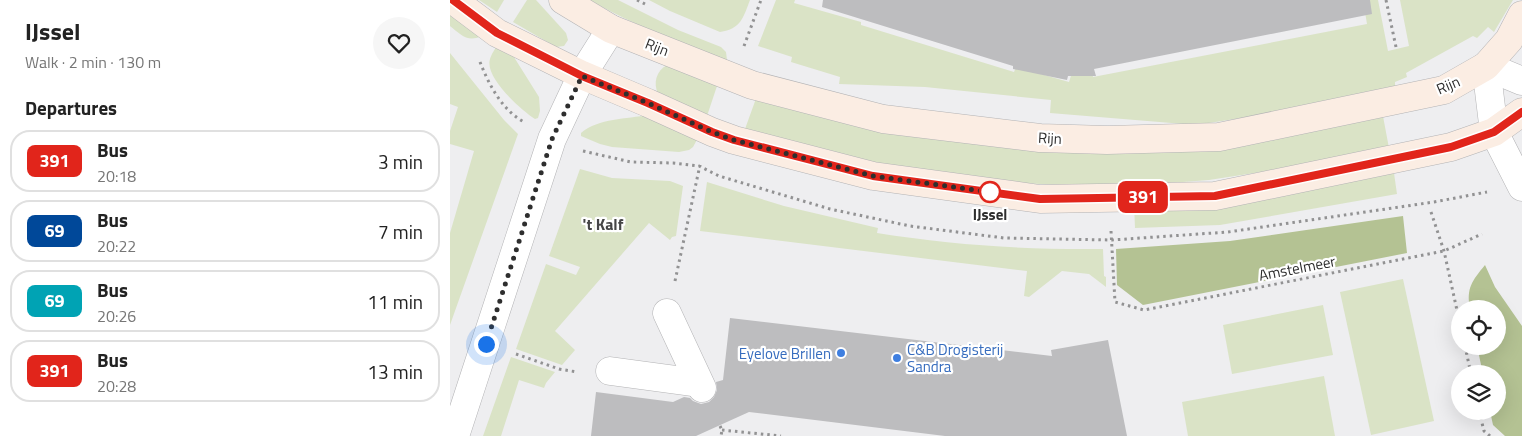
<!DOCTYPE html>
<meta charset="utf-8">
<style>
:root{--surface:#fff;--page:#f6f6f6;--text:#222;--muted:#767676;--line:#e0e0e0}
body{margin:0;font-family:"Titillium Web",sans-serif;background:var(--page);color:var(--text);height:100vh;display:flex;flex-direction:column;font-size:19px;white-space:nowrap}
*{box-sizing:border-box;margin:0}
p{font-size:16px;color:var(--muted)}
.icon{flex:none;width:28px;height:28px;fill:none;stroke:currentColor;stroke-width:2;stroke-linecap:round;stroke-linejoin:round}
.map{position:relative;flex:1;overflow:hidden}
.drawer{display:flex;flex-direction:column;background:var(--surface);width:450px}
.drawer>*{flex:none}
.badge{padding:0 10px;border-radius:8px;font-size:18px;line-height:32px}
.fabs{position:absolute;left:1001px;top:300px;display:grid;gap:10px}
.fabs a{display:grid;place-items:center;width:55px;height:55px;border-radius:50%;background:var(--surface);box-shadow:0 5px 20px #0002;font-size:25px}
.you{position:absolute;width:25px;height:25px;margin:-12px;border:4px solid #fff;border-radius:50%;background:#1a73e8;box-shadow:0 0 0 8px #1a73e833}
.map>.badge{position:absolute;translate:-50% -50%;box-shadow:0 0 0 2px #fff}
h2{padding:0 25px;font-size:19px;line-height:45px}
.round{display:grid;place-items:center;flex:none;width:52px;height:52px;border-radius:26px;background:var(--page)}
.overview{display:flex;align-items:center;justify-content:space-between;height:85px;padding:0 25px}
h1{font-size:24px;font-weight:700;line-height:38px}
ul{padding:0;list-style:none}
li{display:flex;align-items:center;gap:15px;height:62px;margin:0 10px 8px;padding:0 15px;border:2px solid var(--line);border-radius:20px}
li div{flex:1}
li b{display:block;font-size:19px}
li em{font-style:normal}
li .badge{min-width:55px;font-weight:700;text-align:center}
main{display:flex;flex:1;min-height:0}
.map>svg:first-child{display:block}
.green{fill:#dae3c6}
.forest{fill:#b4c293}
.building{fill:#bdbdbf}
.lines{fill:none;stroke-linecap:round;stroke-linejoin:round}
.street-casing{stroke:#b3b3b5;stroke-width:29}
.secondary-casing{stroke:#b3b3b5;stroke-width:29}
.path{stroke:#929293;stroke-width:3;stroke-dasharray:2.5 4;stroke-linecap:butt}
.street{stroke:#fff;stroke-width:28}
.secondary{stroke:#fbede3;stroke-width:28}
.line-casing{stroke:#fff;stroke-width:11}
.line{stroke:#e1251b;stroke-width:8}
.walk{stroke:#2e2e2e;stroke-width:5;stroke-dasharray:0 9}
.stop-dot{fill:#fff;stroke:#e1251b;stroke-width:2.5}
.shop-dot{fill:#3f7fe0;stroke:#fff;stroke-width:2}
.labels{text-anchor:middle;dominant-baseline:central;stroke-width:4.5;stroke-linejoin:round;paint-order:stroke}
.street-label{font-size:15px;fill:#2e2e2e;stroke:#fff}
.stop-label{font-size:15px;font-weight:bold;fill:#2e2e2e;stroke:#fff}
.shop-label{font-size:15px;fill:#366cbe;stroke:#fff;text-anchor:start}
.neighbourhood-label{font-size:16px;font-weight:bold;fill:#454546;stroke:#fff}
</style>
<main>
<section class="drawer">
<div class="overview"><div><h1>IJssel</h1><p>Walk · 2 min · 130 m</p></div><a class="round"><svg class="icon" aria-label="heart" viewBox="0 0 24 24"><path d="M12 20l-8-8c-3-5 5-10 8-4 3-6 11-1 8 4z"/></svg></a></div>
<h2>Departures</h2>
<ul>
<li><span class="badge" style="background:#e1251b;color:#fff">391</span><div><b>Bus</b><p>20:18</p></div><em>3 min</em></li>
<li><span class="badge" style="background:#004899;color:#fff">69</span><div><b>Bus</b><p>20:22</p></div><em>7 min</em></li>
<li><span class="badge" style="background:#00a3b4;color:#fff">69</span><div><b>Bus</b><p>20:26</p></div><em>11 min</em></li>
<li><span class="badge" style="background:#e1251b;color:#fff">391</span><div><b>Bus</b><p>20:28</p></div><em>13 min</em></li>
</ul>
</section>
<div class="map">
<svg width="1072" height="436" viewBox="0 0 1072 436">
<rect width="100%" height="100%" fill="#eeeef0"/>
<!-- green -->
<g class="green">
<path d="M29,0h25l-7,12z"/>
<path d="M77,0h9l30,33 2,7 -4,6 -8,1 -43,-25z"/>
<path d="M139,0h29l60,30 43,17 5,5 1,8 -1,1c-47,-17 -93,-37 -137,-61z"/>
<path d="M199,0h101c-7,18 -9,29 -30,32l-50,-21z"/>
<path d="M326,0h19l-1,3 67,19v3l153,47 2,-5 53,15 10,-31 8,-2 6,28 274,-53 -4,-24h15l10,51 21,-5 -9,-46h113l-19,32 -6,-5 -11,11 -4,-2 -67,37 1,4 -12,5v7l-141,27 -58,9 -146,-12 1,-13 -126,-13 -86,-3 1,-7 -49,-15 1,-5 -34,-11z"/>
<path d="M0,5l31,31c-13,7 -21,-2 -31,-10z"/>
<path d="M52,38l37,59 1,14 -2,7 -3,1c-14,-9 -51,-42 -45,-60 2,-7 8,-14 12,-21z"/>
<path d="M0,53l54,67 14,14 -68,191v-92l24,-82 -24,-7v-13l8,-24 -8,-3z"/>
<path d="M217,65l52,15 -12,36 -49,-22c-5,-11 -2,-23 9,-29z"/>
<path d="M308,93l230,50 394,-32 7,37 -128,24 -52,8 -52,4 -80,2 -55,-3 -135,-17 -142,-37z"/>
<path d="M199,115l50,21 -6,11 -4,3 -10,2 -67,-5 -12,-3 -19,-8v-3c18,-15 45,-14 68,-18z"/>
<path d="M943,166l4,28 -177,31 -85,3 -1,-24z"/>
<path d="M130,169l32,9 58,3 13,5 -7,50 -4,1 -2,3 -21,-17 -94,108 20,19 -13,15 -46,-16 30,-85 30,11 4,-8 -31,-11z"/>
<path d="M257,182l77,24 94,22 -1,5c75,12 150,17 226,16l1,27 2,1v10l-17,-13 -27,-3 -33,26 -5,-1 3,-25 -327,-40z"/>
<path d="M953,279l31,142 -63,14 -31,-143z"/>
<path d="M873,305l10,50 -101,19 -9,-49z"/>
<path d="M61,357l44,15 -9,11 -2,5 -25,-8 -18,56h-18z"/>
<path d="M874,376l11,60h-147l-6,-34z"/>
</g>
<!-- forest -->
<g class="forest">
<path d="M953,216l4,37 -264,52 -26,-20 -1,-36 114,-8z"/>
<path d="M1035,265l10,22 27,39v110h-17l-12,-11 -3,-14h8v-37h-15l-6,-28h21v-37h-28c-4,-21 2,-28 15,-44z"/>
</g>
<!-- building -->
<g class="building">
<path d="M373,0h547l2,14 -278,55 2,7h-28l-1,4 -54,-11v-3l-191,-59z"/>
<path d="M280,318l322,38 -1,-6 57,-10 19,96h-182l-196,-24 -53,24h-105l5,-44 77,10 11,-5 6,1 3,3 8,3 8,-2 5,-5 3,-7 -1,-8 7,-2z"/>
</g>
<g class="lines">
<defs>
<g id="street">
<path d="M1072,81l-36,-15 8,66 28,55"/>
<path d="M217,313l35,75"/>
<path d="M160,371l89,12"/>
<path d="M5,436l97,-297 30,-64 29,-46"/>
</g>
<g id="secondary">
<path d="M3,0l44,33 85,42 66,28 64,29 22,8 139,36 167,23 175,-3 236,-49 43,-15 28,-20"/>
<path d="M113,0l48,29 141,56 131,34 157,19 67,2 112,-3 225,-47 42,-24 23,-26 13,-25"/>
</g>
</defs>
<!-- street casing -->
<use href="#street" class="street-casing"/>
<!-- secondary casing -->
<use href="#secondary" class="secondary-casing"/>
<!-- path -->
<g class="path">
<path d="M187,0l8,4"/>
<path d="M936,0l10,47"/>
<path d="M294,46l17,-46"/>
<path d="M30,62c9,23 22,48 44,60"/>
<path d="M133,151l48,11 42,1 26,3 20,10 111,33 80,17 94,12 108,2 116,-8 206,-30 53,-10"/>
<path d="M981,212l13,39 16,73"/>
<path d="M661,231l4,71 29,8 300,-59 38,-17"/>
<path d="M225,281l25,-116"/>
<path d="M1015,346l6,28"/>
<path d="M66,354l43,15 18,3"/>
<path d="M1029,411l5,20 6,5"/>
<path d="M270,426l2,4 -1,6"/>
<path d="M272,430l59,6"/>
</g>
<!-- street -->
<use href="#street" class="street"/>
<!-- secondary -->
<use href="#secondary" class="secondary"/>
</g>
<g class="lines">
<defs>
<path id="line" d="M3,0l44,33 85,43 66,27 64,29 22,8 139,36 167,23 175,-3 236,-49 43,-15 28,-20"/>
</defs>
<!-- line casing -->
<use href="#line" class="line-casing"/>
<!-- line -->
<use href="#line" class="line"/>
<!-- walk -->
<path class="walk" d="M36,344l66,-205 30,-63 66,27 64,29 22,8 139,36 117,16"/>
</g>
<!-- markers -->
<circle class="stop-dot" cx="540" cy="192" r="10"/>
<g class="shop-dot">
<circle cx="391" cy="353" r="5"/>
<circle cx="447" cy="358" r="5"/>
</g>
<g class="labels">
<!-- street labels -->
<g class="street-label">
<text transform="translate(207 47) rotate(21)">Rijn</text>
<text transform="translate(998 85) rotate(-23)">Rijn</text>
<text transform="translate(600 138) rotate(3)">Rijn</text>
<text transform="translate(847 268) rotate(-11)">Amstelmeer</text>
</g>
<!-- stop labels -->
<g class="stop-label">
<text x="540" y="214">IJssel</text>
</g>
<!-- shop labels -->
<g class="shop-label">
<text x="457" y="349">C&amp;B Drogisterij<tspan x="457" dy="17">Sandra</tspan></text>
<text x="381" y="353" text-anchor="end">Eyelove Brillen</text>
</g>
<!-- neighbourhood labels -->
<g class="neighbourhood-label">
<text x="153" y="224">'t Kalf</text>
</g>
</g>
</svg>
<div class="fabs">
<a><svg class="icon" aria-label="locate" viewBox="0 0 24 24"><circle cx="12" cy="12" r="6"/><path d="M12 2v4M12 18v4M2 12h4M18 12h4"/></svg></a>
<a><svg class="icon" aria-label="layers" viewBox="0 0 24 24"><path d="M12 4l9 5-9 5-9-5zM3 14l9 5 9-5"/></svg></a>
</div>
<div class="you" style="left:36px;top:344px"></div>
<b class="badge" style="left:693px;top:197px;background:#e1251b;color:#fff">391</b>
</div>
</main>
